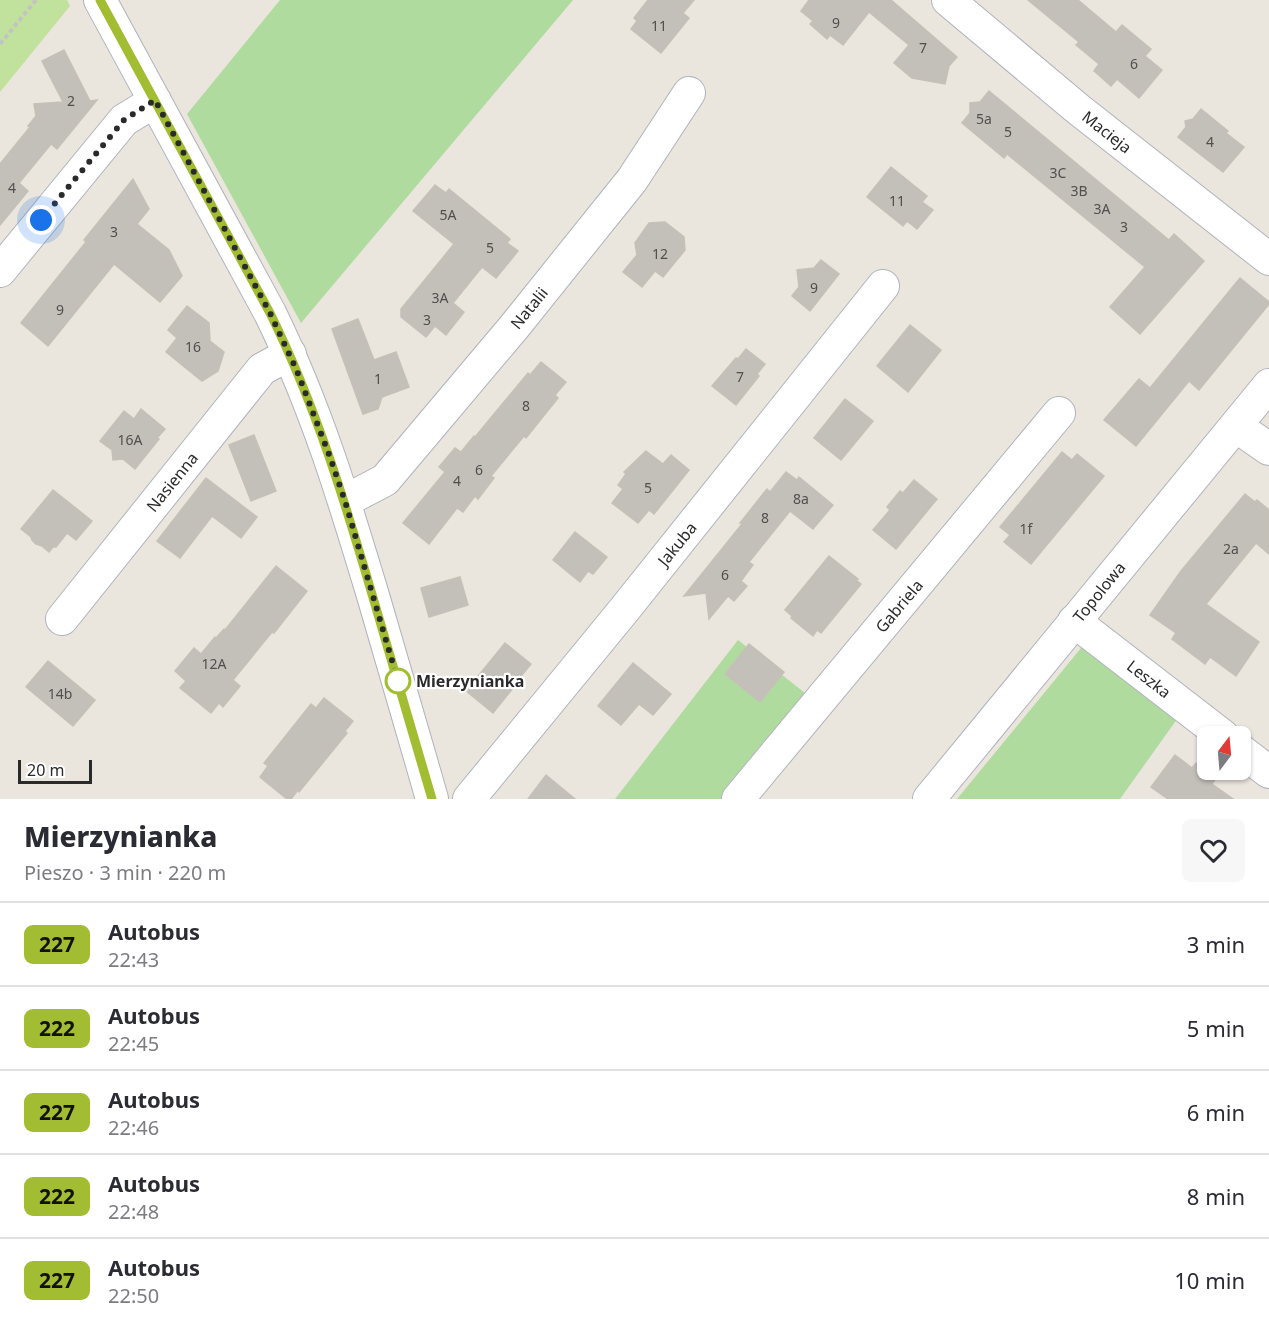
<!DOCTYPE html>
<html lang="pl">
<meta charset="utf-8">
<style>
:root{--surface:#fff;--page:#f7f7f7;--text:#2b2b33;--muted:#7c7c81;--line:#e1e1e2}
body{margin:0;font-family:"Noto Sans",sans-serif;background:var(--page);color:var(--text);height:100vh;display:flex;flex-direction:column;font-size:22px;white-space:nowrap}
*{box-sizing:border-box;margin:0}
p{font-size:20px;color:var(--muted)}
.icon{flex:none;width:33px;height:33px;fill:none;stroke:currentColor;stroke-width:2;stroke-linecap:round;stroke-linejoin:round}
.map{position:relative;height:799px;overflow:hidden}
.sheet{display:flex;flex-direction:column;background:var(--surface);flex:1}
.sheet>*{flex:none}
.badge{padding:0 12px;border-radius:9px;font-size:21px;line-height:39px}
.needle{width:39px;rotate:16deg}
.tools{position:absolute;left:1197px;top:726px;display:grid;gap:12px}
.tools a{display:grid;place-items:center;width:54px;height:54px;border-radius:9px;background:var(--surface);box-shadow:0 2px 4px #0004;font-size:30px}
.scale{position:absolute;left:18px;bottom:15px;width:74px;box-sizing:border-box;padding-left:6px;border:3px solid #2a2a2a;border-top:0;font-size:16px;line-height:21px;white-space:nowrap;color:#2a2a2a;-webkit-text-stroke:4px #fff;paint-order:stroke}
.you{position:absolute;width:30px;height:30px;margin:-15px;border:4px solid #fff;border-radius:50%;background:#1a73e8;box-shadow:0 0 0 9px #1a73e833}
.map>.badge{position:absolute;translate:-50% -50%;box-shadow:0 0 0 3px #fff}
.round{display:grid;place-items:center;flex:none;width:63px;height:63px;border-radius:9px;background:var(--page)}
.head{display:flex;align-items:center;justify-content:space-between;height:102px;padding:0 24px}
h1{font-size:28px;font-weight:800;line-height:45px}
ul{padding:0;list-style:none}
li{display:flex;align-items:center;gap:18px;height:84px;padding:0 24px;border-top:2px solid var(--line)}
li div{flex:1}
li b{display:block;font-size:22px}
li em{font-style:normal}
li .badge{min-width:66px;font-weight:700;text-align:center}
.map>svg:first-child{display:block}
.green{fill:#b0db9f}
.pitch{fill:#c0e29c}
.building{fill:#c3bfb9;stroke:#c5c1b7;stroke-width:1.5}
.lines{fill:none;stroke-linecap:round;stroke-linejoin:round}
.minor-casing{stroke:#b1b3bc;stroke-width:34}
.path{stroke:#c3c3c3;stroke-width:4;stroke-dasharray:4.5 3;stroke-linecap:butt}
.minor{stroke:#fff;stroke-width:32}
.line-casing{stroke:#fff;stroke-width:14}
.line{stroke:#a2bd31;stroke-width:9}
.walk{stroke:#2a2a2a;stroke-width:6;stroke-dasharray:0 10.8}
.stop-dot{fill:#fff;stroke:#a2bd31;stroke-width:3}
.labels{text-anchor:middle;dominant-baseline:central;stroke-width:4.5;stroke-linejoin:round;paint-order:stroke}
.number-label{font-size:14px;fill:#504f4e}
.street-label{font-size:16px;fill:#2a2a2a;stroke:#fff}
.stop-label{font-size:16px;font-weight:bold;fill:#2a2a2a;stroke:#fff;text-anchor:start}
</style>
<div class="map">
<svg width="1269" height="799" viewBox="0 0 1269 799">
<rect width="100%" height="100%" fill="#eae5dd"/>
<!-- green -->
<g class="green">
<path d="M280,0h293l-272,323 -114,-209z"/>
<path d="M738,640l72,57 -87,102h-108z"/>
<path d="M1086,642l94,73 -60,84h-163z"/>
</g>
<!-- pitch -->
<path class="pitch" d="M0,0h67l3,6 -70,86z"/>
<!-- building -->
<g class="building">
<path d="M648,0h46l-11,13 6,5 -28,35 -30,-24 6,-8 -3,-3z"/>
<path d="M809,0h82l66,57 -8,9 -4,18 -33,-6 -18,-15 15,-18 -40,-33 -26,33 -13,-10 -3,4 -17,-15 3,-3 -12,-10z"/>
<path d="M1028,0h50l38,32 6,-7 29,24 -6,7 17,14 -23,28 -22,-19 -6,7 -17,-15 5,-7 -23,-19 3,-3z"/>
<path d="M64,50l26,51 7,-1 -40,49 -6,-5 -32,39 9,8 -28,34v-61l30,-37 -2,-1 8,-10 -2,-12 29,-2 -21,-41z"/>
<path d="M989,91l180,149 5,-6 30,27 -64,73 -30,-27 35,-40 -138,-113 -3,4 -42,-35 8,-10v-10l10,-1z"/>
<path d="M1201,109l27,22 -2,2 18,14 -21,25 -45,-35 8,-10 -1,-6 8,-2z"/>
<path d="M891,167l36,29 -5,6 11,8 -16,19 -10,-8 -4,5 -36,-29z"/>
<path d="M133,179l16,30 -12,15 32,26 13,26 -22,26 -46,-38 -66,82 -27,-23 65,-81 -2,-2z"/>
<path d="M435,185l11,8 3,-4 61,50 -3,4 11,8 -22,27 -14,-11 -29,36 11,9 -18,23 -11,-9 -9,11 -25,-20v-8l53,-65 -41,-33z"/>
<path d="M665,222l19,15 1,13 -22,27 -8,-6 -13,16 -19,-15 14,-17 -2,-12 14,-20z"/>
<path d="M821,260l18,14 -29,37 -18,-15 7,-9 -2,-17 17,-2z"/>
<path d="M1240,278l29,24v2l-70,86 -10,-9 -53,65 -32,-26 35,-41 11,9z"/>
<path d="M187,306l22,17 1,18 14,11 -6,19 -16,10 -36,-29 11,-14 -9,-8z"/>
<path d="M358,319l16,41 22,-8 13,35 -27,10 -4,12 -15,5 -31,-85z"/>
<path d="M910,325l31,25 -33,42 -31,-26z"/>
<path d="M746,349l19,15 -8,10 2,2 -23,29 -24,-19 24,-28 2,1z"/>
<path d="M541,362l25,20 -11,13 3,3 -32,40 -2,-2 -33,40 3,2 -16,21 -3,-3 -12,16 -6,-4 -28,36 -26,-21 42,-51 -6,-5 16,-19 6,4 13,-16 1,1 53,-64 2,2z"/>
<path d="M845,399l28,22 -32,39 -27,-22z"/>
<path d="M141,409l24,20 -8,9 2,1 -24,30 -12,-10 -10,1 -1,-10 -12,-9 24,-30 10,8z"/>
<path d="M254,435l22,56 -25,10 -22,-56z"/>
<path d="M646,451l17,13 8,-9 18,15 -35,44 -5,-4 -11,13 -26,-20 11,-14 -5,-4 8,-11 -2,-2z"/>
<path d="M1062,452l10,8 5,-6 27,22 -73,88 -27,-22 6,-7 -10,-8z"/>
<path d="M786,472l11,8 2,-3 34,28 -20,24 -23,-18 -41,51 4,3 -12,16 6,5 -13,15 -6,-5 -19,23 -3,-26 -22,3 58,-72 -2,-1 27,-34 3,3z"/>
<path d="M206,478l51,39 -16,21 -29,-22 -32,42 -23,-17z"/>
<path d="M914,480l23,19 -41,50 -23,-19 17,-20 -3,-3 13,-16 3,2z"/>
<path d="M53,490l39,31 -16,19 -9,-7 -11,14h-3l-4,5 -7,-6 -6,-2 -4,-4 -1,-3 -10,-8z"/>
<path d="M1245,494l10,8 2,-2 12,10v44l-13,-11 -50,61 53,38 -23,34 -26,-19 -5,7 -33,-25 4,-6 -26,-18 31,-44z"/>
<path d="M575,532l32,25 -14,17 -5,-3 -8,11 -27,-22z"/>
<path d="M829,556l29,23 -2,1 5,4 -40,49 -4,-3 -4,6 -22,-18 1,-2 -7,-6z"/>
<path d="M276,566l31,25 -33,42 -2,-1 -39,48 7,6 -17,21 -4,-4 -8,10 -31,-25 6,-7 -11,-10 19,-23 7,6 14,-17 1,1 8,-9 1,1z"/>
<path d="M460,577l8,28 -39,12 -8,-29z"/>
<path d="M505,643l26,21 -14,17 1,1 -25,31 -27,-22z"/>
<path d="M749,644l35,28 -24,30 -35,-28z"/>
<path d="M48,661l47,39 -22,26 -47,-39z"/>
<path d="M633,663l38,31 -18,21 -14,-11 -18,21 -23,-19z"/>
<path d="M324,698l29,23 -8,10 2,2 -48,59 -1,-2 -7,9h-4l-27,-22 8,-11 -4,-3 47,-59 5,4z"/>
<path d="M1175,755l17,13 4,-5 20,15 -4,6 21,15h-65l-17,-12z"/>
<path d="M546,775l29,24h-47z"/>
</g>
<g class="lines">
<defs>
<g id="minor">
<path d="M100,0l170,313c46,94 74,186 104,286 19,66 39,133 58,200"/>
<path d="M948,0l130,109 191,150"/>
<path d="M0,271l124,-151 31,-19"/>
<path d="M1236,426l33,23"/>
<path d="M345,501l40,-21 129,-153 118,-147 57,-87"/>
<path d="M62,619l200,-250 28,-15"/>
<path d="M1074,621l149,115"/>
<path d="M1240,750l29,22"/>
<path d="M469,799l155,-189 259,-324"/>
<path d="M738,799l321,-386"/>
<path d="M929,799l340,-414"/>
</g>
</defs>
<!-- minor casing -->
<use href="#minor" class="minor-casing"/>
<!-- path -->
<path class="path" d="M0,44l36,-44"/>
<!-- minor -->
<use href="#minor" class="minor"/>
</g>
<g class="lines">
<defs>
<path id="line" d="M100,0l170,313c46,93 75,189 104,288 19,66 39,132 58,198"/>
</defs>
<!-- line casing -->
<use href="#line" class="line-casing"/>
<!-- line -->
<use href="#line" class="line"/>
<!-- walk -->
<path class="walk" d="M41,220l83,-100 31,-20 115,213 27,58 33,86 15,44 53,180"/>
</g>
<!-- markers -->
<circle class="stop-dot" cx="398" cy="681" r="12"/>
<g class="labels">
<!-- number labels -->
<g class="number-label">
<text x="836" y="22">9</text>
<text x="659" y="25">11</text>
<text x="923" y="47">7</text>
<text x="1134" y="63">6</text>
<text x="71" y="100">2</text>
<text x="984" y="118">5a</text>
<text x="1008" y="131">5</text>
<text x="1210" y="141">4</text>
<text x="1058" y="172">3C</text>
<text x="12" y="187">4</text>
<text x="1079" y="190">3B</text>
<text x="897" y="200">11</text>
<text x="1102" y="208">3A</text>
<text x="448" y="214">5A</text>
<text x="1124" y="226">3</text>
<text x="114" y="231">3</text>
<text x="490" y="247">5</text>
<text x="660" y="253">12</text>
<text x="814" y="287">9</text>
<text x="440" y="297">3A</text>
<text x="60" y="309">9</text>
<text x="427" y="319">3</text>
<text x="193" y="346">16</text>
<text x="740" y="376">7</text>
<text x="378" y="378">1</text>
<text x="526" y="405">8</text>
<text x="130" y="439">16A</text>
<text x="479" y="469">6</text>
<text x="457" y="480">4</text>
<text x="648" y="487">5</text>
<text x="801" y="498">8a</text>
<text x="765" y="517">8</text>
<text x="1026" y="528">1f</text>
<text x="1231" y="548">2a</text>
<text x="725" y="574">6</text>
<text x="214" y="663">12A</text>
<text x="60" y="693">14b</text>
</g>
<!-- street labels -->
<g class="street-label">
<text transform="translate(1107 132) rotate(38)">Macieja</text>
<text transform="translate(529 308) rotate(-51)">Natalii</text>
<text transform="translate(172 482) rotate(-51)">Nasienna</text>
<text transform="translate(677 544) rotate(-51)">Jakuba</text>
<text transform="translate(1099 592) rotate(-51)">Topolowa</text>
<text transform="translate(899 606) rotate(-50)">Gabriela</text>
<text transform="translate(1149 679) rotate(38)">Leszka</text>
</g>
<!-- stop labels -->
<g class="stop-label">
<text x="416" y="681">Mierzynianka</text>
</g>
</g>
</svg>
<div class="tools">
<a><svg class="needle" viewBox="-14 -14 28 28"><path d="M0-13l5 13h-10z" fill="#e53935"/><path d="M0 13l5-13h-10z" fill="#7c7c81"/></svg></a>
</div>
<div class="scale">20 m</div>
<div class="you" style="left:41px;top:220px"></div>
</div>
<section class="sheet">
<div class="head"><div><h1>Mierzynianka</h1><p>Pieszo · 3 min · 220 m</p></div><a class="round"><svg class="icon" aria-label="heart" viewBox="0 0 24 24"><path d="M12 20l-8-8c-3-5 5-10 8-4 3-6 11-1 8 4z"/></svg></a></div>
<ul>
<li><span class="badge" style="background:#a2bd31;color:#111">227</span><div><b>Autobus</b><p>22:43</p></div><em>3 min</em></li>
<li><span class="badge" style="background:#a2bd31;color:#111">222</span><div><b>Autobus</b><p>22:45</p></div><em>5 min</em></li>
<li><span class="badge" style="background:#a2bd31;color:#111">227</span><div><b>Autobus</b><p>22:46</p></div><em>6 min</em></li>
<li><span class="badge" style="background:#a2bd31;color:#111">222</span><div><b>Autobus</b><p>22:48</p></div><em>8 min</em></li>
<li><span class="badge" style="background:#a2bd31;color:#111">227</span><div><b>Autobus</b><p>22:50</p></div><em>10 min</em></li>
</ul>
</section>
